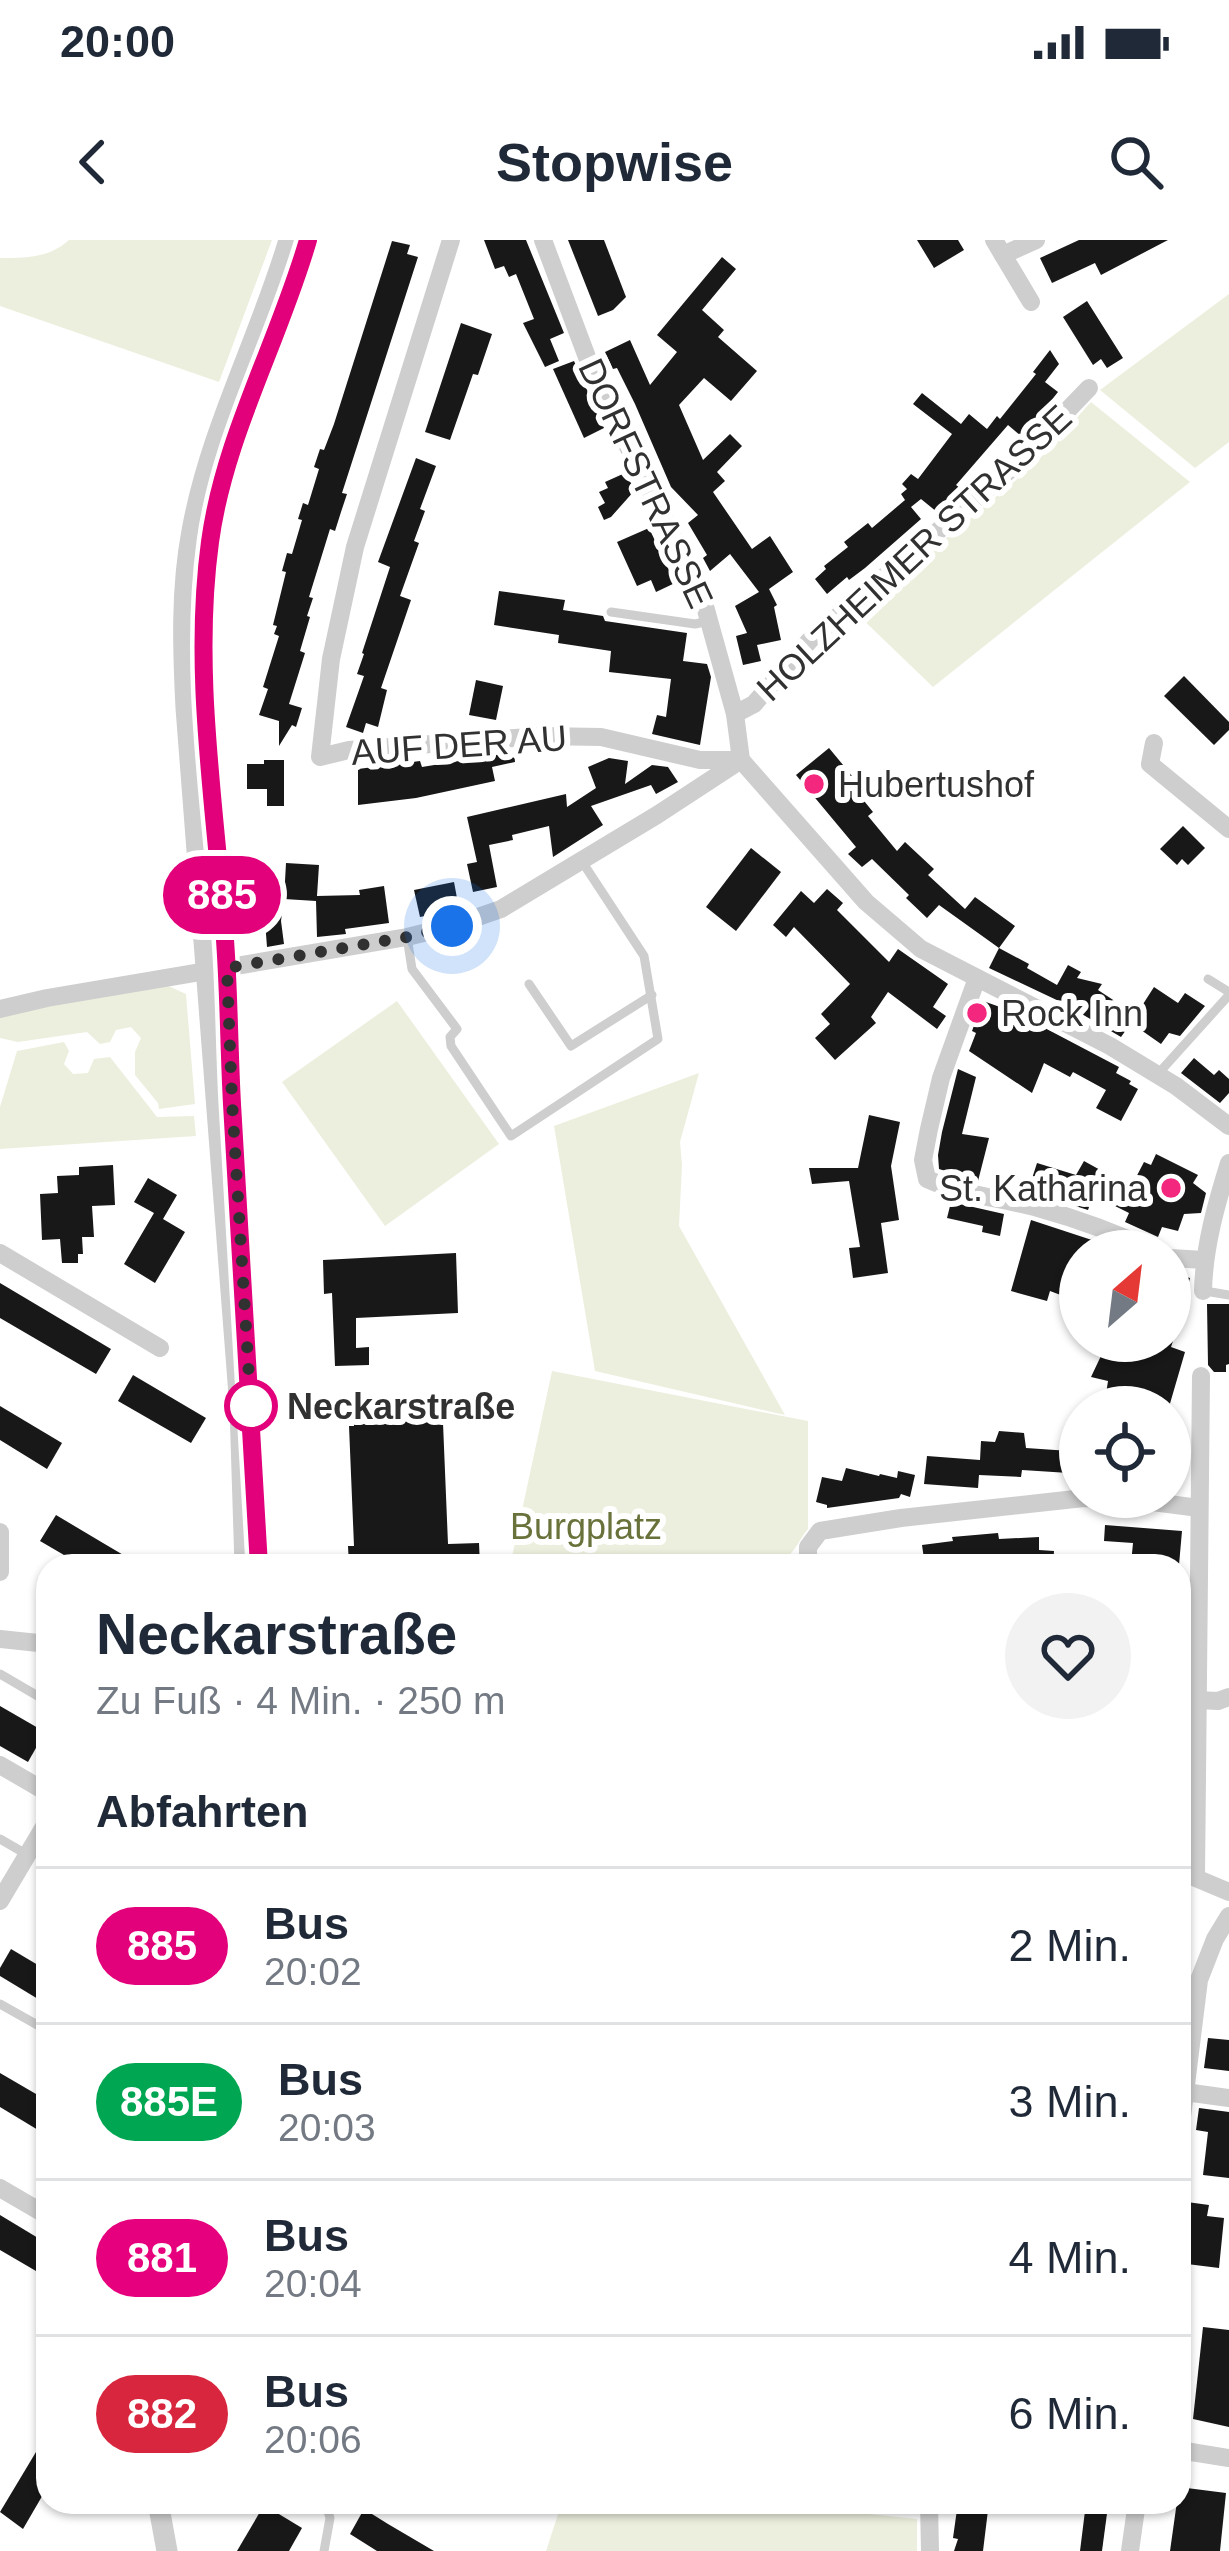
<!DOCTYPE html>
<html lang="de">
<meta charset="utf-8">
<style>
:root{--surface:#fff;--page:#f2f2f3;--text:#1f2937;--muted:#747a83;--line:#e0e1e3}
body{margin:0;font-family:Arial,sans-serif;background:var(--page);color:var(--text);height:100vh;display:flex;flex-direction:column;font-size:45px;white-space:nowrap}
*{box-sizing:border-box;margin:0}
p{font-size:39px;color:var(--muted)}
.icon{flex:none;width:66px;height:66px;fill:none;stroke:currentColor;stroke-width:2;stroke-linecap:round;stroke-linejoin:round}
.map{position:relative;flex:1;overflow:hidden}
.sheet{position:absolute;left:36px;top:1314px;width:1155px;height:960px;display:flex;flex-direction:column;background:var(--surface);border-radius:36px;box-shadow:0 3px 9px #0004}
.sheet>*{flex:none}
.badge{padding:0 24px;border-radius:39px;font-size:42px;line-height:78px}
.needle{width:78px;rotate:28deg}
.fabs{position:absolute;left:1059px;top:990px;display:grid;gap:24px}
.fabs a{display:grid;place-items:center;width:132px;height:132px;border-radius:50%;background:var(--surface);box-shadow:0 3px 9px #0004;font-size:60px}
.you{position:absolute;width:60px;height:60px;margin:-30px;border:9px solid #fff;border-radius:50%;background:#1a73e8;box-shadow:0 0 0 18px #1a73e833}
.map>.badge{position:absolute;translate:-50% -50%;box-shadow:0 0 0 6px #fff}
h2{padding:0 60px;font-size:45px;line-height:108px}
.round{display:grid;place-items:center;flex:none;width:126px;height:126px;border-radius:63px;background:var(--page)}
.summary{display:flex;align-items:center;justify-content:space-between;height:204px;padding:0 60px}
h1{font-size:57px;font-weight:600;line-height:90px}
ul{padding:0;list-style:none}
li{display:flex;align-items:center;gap:36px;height:156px;padding:0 60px;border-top:3px solid var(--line)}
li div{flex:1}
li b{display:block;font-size:45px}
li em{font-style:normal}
li .badge{min-width:132px;font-weight:700;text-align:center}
.status{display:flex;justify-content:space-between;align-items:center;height:84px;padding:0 60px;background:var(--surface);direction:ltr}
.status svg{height:33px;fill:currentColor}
header{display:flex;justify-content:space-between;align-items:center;height:156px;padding:0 60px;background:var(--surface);font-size:54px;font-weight:600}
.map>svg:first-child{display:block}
.green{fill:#edefde}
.building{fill:#181818}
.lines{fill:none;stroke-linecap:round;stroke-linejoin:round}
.service{stroke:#cecece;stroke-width:9}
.minor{stroke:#cecece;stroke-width:18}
.tertiary{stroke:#cecece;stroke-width:21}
.line-casing{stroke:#fff;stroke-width:27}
.line{stroke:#e3007b;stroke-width:18}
.walk{stroke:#313131;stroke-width:12;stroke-dasharray:0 21.6}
.poi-dot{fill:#f4277f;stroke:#fff;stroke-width:4.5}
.stop-dot{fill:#fff;stroke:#e3007b;stroke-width:6}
.labels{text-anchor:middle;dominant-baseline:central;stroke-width:12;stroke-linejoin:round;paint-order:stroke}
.street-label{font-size:36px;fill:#313131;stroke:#fff}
.poi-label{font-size:36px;fill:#313131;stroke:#fff;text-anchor:start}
.stop-label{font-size:36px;font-weight:bold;fill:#313131;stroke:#fff;text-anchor:start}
.park-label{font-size:36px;fill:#68723a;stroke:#fff}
</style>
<div class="status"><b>20:00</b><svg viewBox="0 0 49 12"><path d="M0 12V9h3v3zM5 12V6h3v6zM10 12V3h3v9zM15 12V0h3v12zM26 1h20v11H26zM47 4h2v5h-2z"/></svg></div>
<header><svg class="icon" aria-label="back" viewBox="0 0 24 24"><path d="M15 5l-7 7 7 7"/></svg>Stopwise<svg class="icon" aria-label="search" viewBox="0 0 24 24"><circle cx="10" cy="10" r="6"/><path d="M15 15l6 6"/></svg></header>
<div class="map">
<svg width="1229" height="2311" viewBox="0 0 1229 2311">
<rect width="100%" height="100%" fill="#fff"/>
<!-- green -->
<g class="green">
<path d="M69,0h203l-53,142 -219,-76v-48c26,0 49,0 69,-18z"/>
<path d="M1229,54v148l-34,26 -95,-78z"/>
<path d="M1091,162l99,80 -257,205 -77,-74 177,-147z"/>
<path d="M164,744l22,10 9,110 -36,5 -1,-6 -23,-28v-23l6,-14 -10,-11 -15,3 -6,12 -10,2 -13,-12 -69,10 -18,-4v-24z"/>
<path d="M397,761l102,143 -114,82 -103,-144z"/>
<path d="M64,802l5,9 -5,13 9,10 15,-1 6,-14 16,-2 47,60 37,-1 2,20 -196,13v-42l17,-56z"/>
<path d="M699,833l-19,69 2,23 -3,61 106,189 -190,-44 -41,-245z"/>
<path d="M552,1131l256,50v108c-10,12 -10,19 -23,30l-1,7h-274z"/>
<path d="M562,2262h229l1,4 125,13v32h-371z"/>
</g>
<!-- building -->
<g class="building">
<path d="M484,0h42l38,93 -14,6 9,22 -14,6 -22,-44 11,-4 -18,-45 -7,3 -5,-11 -9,3z"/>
<path d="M568,0h36l22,57 -13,13 -15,6z"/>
<path d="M917,0h41l6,10 -30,18z"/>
<path d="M1079,0h89l-67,35 -6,-12 -43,20 -12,-25z"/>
<path d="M392,1l18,4 -3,9 11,3 -76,236 5,1 -6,18 -6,19 -5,-2 -21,68 4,1 -6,18 3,1 -10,34 5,2 -16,51 13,4 -6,19 -4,-2 -13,21v-25l-20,-6 9,-26 -5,-2 16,-51 -5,-2 3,-8 -4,-1 13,-53 -4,-1 5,-18 5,1 10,-34 -4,-1 5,-16 5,2 11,-36 -5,-2 6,-18 4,1 10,-26z"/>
<path d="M722,17l14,12 -34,41 22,20 -6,7 39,34 -26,30 -27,-23 -25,27 24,55 27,-26 12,12 -25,26 8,9 -12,11 39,57 18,-13 23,36 -24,17 8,16 -3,2 7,33 -24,5 4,16 -18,4 -7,-29 11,-3 -12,-27 24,-14 -29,-38 -20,17 -7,-13 4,-3 -19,-32 10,-8 -27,-28 -36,-83 -18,-36 -4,1 -8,-17 25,-12 20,45 27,-33 -20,-17z"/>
<path d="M1087,61l36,57 -16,10 -6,-9 -8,6 -30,-48z"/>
<path d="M461,83l31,11 -14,41 -5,-1 -23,66 -25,-8z"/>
<path d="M1050,110l9,14 -14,18 -4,-3 17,13 -36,45 -14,-12 -52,60 4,3 -13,16 -2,-1 -8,9 -16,-13 -10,8 10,12 -56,49 -16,12 -2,-3 -20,17 -12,-15 11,-10 -2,-3 24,-19 -4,-5 24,-19 4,5 33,-28 2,3 -6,-9 6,-5 -5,-5 9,-10 7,5 34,-45 -39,-30 9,-11 39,31 8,-10 18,15 10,-13 3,3 36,-45 -3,-2z"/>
<path d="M574,121l30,67 -20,10 -31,-69z"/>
<path d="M416,218l20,8 -16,43 5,2 -11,30 5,2 -19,53 11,4 -30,88 6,2 -9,37 -12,-4 -3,10 -17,-6 18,-51 -7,-2 7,-20 -2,-1 28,-86 -12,-5z"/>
<path d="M625,233l10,17 -24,27 -7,3 -6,-13 7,-4 -6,-11 9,-4 -3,-6z"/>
<path d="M649,288l26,55 -19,9 -5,-12 -14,6 -20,-44z"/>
<path d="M499,351l66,9 -2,10 40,6 2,5 82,12 -4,28 24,3 4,13 -11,68 -48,-11 5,-19 9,2 5,-38 -62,-7 2,-21 -53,-8 1,-8 -65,-10z"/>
<path d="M1184,436l45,46v8l-15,15 -50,-49z"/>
<path d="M476,440l27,6 -7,34 -27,-5z"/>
<path d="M829,508l24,29 -5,4 25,31 -5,4 29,35 8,-9 29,27 -6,6 37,34 10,-12 40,29 -16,22 -60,-43 -12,13 -21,-20 3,-3 -37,-36 -10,8 -14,-13 8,-7 -60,-72z"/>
<path d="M514,512l1,10 -23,5 3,14 -79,17 -58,7v-36l62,-8 2,6z"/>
<path d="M609,518l19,3 -3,23 27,-19 16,2 10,15 -22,12 -5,-9 -60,21 12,19 -50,32 -4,-31 -37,9 1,5 -24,5 8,42 -24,5 -6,-28 10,-2 -10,-45 99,-23 1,13 29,-19 -8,-21z"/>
<path d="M264,520h20v46h-17v-17h-20v-25h17z"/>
<path d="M1183,586l22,22 -17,17 -6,-6 -5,6 -17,-16z"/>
<path d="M751,608l30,24 -45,59 -30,-24z"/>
<path d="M286,623l33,2 -2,31 43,-1 -1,-5 25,-4 5,37 -44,6 1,5 -29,3 -1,-36 -32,-2z"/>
<path d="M454,642l5,27 -39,8 -6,-27z"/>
<path d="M827,649l16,14 -6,7 52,52 9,-13 50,35 -15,23 13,9 -9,13 -49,-37 -17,25 5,6 -41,37 -20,-22 15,-14 -9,-10 29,-30 -56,-57 -8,10 -13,-12 28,-34 13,12z"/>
<path d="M269,657l15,1 -3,23 3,23 -17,3 -2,-26z"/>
<path d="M999,708l30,16 -2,4 30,17 11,-20 13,7 -4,6 25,6 -4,6 38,25 18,-28 24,16 7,-10 20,13 -25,30 -11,-3 -8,11 -30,-21 -10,14 -58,-34 -74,-35z"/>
<path d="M983,761l17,6 1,-2 118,62 -3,6 15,8 -2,3 9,5 -17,32 -25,-13 10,-18 -33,-18 -3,5 -26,-14 -12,30 -63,-42 7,-18 -4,-2z"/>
<path d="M1194,818l20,17 5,-5 10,9v14l-9,10 -39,-30z"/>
<path d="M958,829l18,8 -14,57 27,4 -11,43 -39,-12 -1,-14 4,-23z"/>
<path d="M869,875l31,7 -9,44 8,54 -18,3 7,50 -35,5 -4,-30 11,-1 -11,-66 -37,3 -3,-16h49z"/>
<path d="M1156,914l42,21 -5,8 13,10 -5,20 -17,1 -6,17 -16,-4 -4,10 -33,-15 4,-9 -36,-18 -5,15 -60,-19 9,-28 39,12 8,-14 47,26 13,-25 7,3z"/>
<path d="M113,925l2,40 -23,1 2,31h-12l1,17h-5v9h-16l-2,-24 -18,1 -2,-46 18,-1 -1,-17 22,-1v-8z"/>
<path d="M148,938l29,17 -14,24 22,13 -30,51 -31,-19 30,-51 -20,-11z"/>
<path d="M951,962l53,12 -4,22 -18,-4 1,-6 -36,-8z"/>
<path d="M1031,980l70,23 -3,8h-18v37l-10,-4 -4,13 -16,-6 -3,10 -36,-10z"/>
<path d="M456,1013l2,60 -102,5v30l13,-1v18l-34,1 -3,-73 -8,1 -1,-34z"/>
<path d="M1170,1032l20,6 -16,59h-4z"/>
<path d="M0,1043l111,66 -15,25 -96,-56z"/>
<path d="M1207,1064h22v60l-3,1v7h-12l-6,-7z"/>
<path d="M1108,1101h65l-2,6 14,5 -16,55h-65l4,-26 -17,-4z"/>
<path d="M133,1135l73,43 -15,25 -73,-42z"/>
<path d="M437,1163l1,20h5l5,121 31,-1 1,22 -131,1 -1,-20h6l-5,-120h5l-1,-20z"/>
<path d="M0,1166l62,37 -15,26 -47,-29z"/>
<path d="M999,1191l25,2 2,15 44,3 -1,22 -47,-3 -1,7 -42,-2 -1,13 -54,-4 3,-28 53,4 1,-19 14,1z"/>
<path d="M846,1228l33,8 1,-2 17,4 1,-7 17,4 -5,22 -9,-3 -2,4 -72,10v-3l-11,-3 6,-25 20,4z"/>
<path d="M56,1275l47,28 39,23h-59l-7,-4 -36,-21z"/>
<path d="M1105,1285l77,6 -3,34 -48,-1 2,-21 -29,-2z"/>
<path d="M998,1293l1,6 40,-2v13l15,1 -1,15h-128l-3,-21 31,-4 -1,-4z"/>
<path d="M0,1466l45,26 -17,30 -28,-16z"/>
<path d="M11,1709l37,22v34l-48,-29v-8z"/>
<path d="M1208,1798l21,2v31l-25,-3z"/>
<path d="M0,1833l48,28v35l-48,-29z"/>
<path d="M1199,1868l30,4v66l-26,-3 5,-43 -12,-2z"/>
<path d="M1187,1962l22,3 -2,11 17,2 -5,50 -40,-5z"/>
<path d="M0,1975l48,29v34l-48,-28z"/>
<path d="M1203,2087l26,3v97l-36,-8z"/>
<path d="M48,2192v54l-25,43 -23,-17z"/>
<path d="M1179,2247l47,6 -6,58h-50z"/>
<path d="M958,2262h31l-6,49h-29l4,-12 -5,-1z"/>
<path d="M1086,2263l22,3 -6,45h-22z"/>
<path d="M264,2265l38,23 -13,23h-52z"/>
<path d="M364,2269l24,15 46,27h-57l-27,-17z"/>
</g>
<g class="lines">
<!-- service -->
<g class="service">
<path d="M611,372l84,12 14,-3"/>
<path d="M407,697l5,32 45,60 -7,8 1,9 60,90 147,-97 -14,-83 -63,-96"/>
<path d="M1208,739l21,13"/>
<path d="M529,744l42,62 81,-51"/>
<path d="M1157,835l72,-80"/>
<path d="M1205,1051l24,4"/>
<path d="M0,1434l48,28"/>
<path d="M0,1599l26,15"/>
<path d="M0,1764l48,27"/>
<path d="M324,2311l6,-33 -5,-16"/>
</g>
<!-- minor -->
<g class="minor">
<path d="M451,0l-96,307 -24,112 -11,98 29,-7 192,-14 60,1 99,23h41"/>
<path d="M543,0l56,149 102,203 34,122 6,46 125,142 55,47 189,97 66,40 53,40"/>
<path d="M994,0l37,62"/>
<path d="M1003,15l33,-15"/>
<path d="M735,474l19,-10 56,-64 202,-172 77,-80"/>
<path d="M1154,503l-4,21 79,65"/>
<path d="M977,738l-36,100 -12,51 -6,31 4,19c35,16 74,19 111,29 40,11 78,25 116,43"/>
<path d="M0,769l47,-11 360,-61 45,-11 49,-17 156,-94 84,-55"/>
<path d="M0,1013l160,95"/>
<path d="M1170,1018l34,2"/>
<path d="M1203,1051c1,-44 13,-86 26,-128"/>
<path d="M0,1292v40"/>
<path d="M808,1326v-19l12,-16 81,-13 183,-20 61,3 54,7"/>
<path d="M0,1399l48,5"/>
<path d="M1198,1460l20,1 11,-4"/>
<path d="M0,1525l48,28"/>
<path d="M1179,1631l50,21"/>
<path d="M1196,1636l5,-500"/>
<path d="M0,1661l48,-81"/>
<path d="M1185,1852l44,6"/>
<path d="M1179,1901l20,-161 16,-41 14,-23"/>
<path d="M0,1948l48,28"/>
<path d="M1179,2210l50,8"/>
<path d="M929,2262l1,49"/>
<path d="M1130,2311l7,-49"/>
</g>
<!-- tertiary -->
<g class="tertiary">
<path d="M232,876c-5,-85 -6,-170 -13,-255 -9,-107 -27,-220 -8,-327 19,-102 68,-195 97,-294"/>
<path d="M245,1326l-5,-158 -54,-700c-3,-59 -5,-119 6,-177 18,-101 68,-193 97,-291"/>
<path d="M158,2262l9,49"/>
</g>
</g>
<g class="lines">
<defs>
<path id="line" d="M259,1326c-8,-154 -19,-308 -27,-462 -3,-55 -3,-109 -7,-164 -9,-131 -33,-266 -15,-398 14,-105 69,-201 98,-302"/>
</defs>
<!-- line casing -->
<use href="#line" class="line-casing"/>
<!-- line -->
<use href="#line" class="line"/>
<!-- walk -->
<path class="walk" d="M251,1166v3l-19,-308 -5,-133 180,-31 45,-11"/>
</g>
<!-- markers -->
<g class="poi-dot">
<circle cx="814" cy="544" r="12"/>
<circle cx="977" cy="773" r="12"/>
<circle cx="1171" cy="948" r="12"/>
</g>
<circle class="stop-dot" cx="251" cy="1166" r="24"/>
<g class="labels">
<!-- street labels -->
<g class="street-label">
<text transform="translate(646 243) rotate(65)">DORFSTRASSE</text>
<text transform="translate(914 313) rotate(-43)">HOLZHEIMER STRASSE</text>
<text transform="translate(459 505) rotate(-4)">AUF DER AU</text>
</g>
<!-- poi labels -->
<g class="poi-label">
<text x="838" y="544">Hubertushof</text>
<text x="1001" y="773">Rock Inn</text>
<text x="1147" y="948" text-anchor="end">St. Katharina</text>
</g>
<!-- stop labels -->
<g class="stop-label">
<text x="287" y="1166">Neckarstraße</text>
</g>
<!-- park labels -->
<g class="park-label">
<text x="586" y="1286">Burgplatz</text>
</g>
</g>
</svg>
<div class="fabs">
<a><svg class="needle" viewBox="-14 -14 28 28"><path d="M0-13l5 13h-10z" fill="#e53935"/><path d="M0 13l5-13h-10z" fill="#747a83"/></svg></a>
<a><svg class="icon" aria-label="locate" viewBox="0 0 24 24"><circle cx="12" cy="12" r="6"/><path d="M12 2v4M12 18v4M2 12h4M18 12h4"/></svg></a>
</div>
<div class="you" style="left:452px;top:686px"></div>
<b class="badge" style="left:222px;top:655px;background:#e3007b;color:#fff">885</b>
<section class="sheet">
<div class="summary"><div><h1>Neckarstraße</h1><p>Zu Fuß · 4 Min. · 250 m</p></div><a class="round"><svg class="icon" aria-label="heart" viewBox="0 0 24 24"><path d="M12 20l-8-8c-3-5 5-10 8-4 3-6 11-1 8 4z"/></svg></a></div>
<h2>Abfahrten</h2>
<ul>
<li><span class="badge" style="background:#e3007b;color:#fff">885</span><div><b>Bus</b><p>20:02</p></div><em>2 Min.</em></li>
<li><span class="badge" style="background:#00a651;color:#fff">885E</span><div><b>Bus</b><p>20:03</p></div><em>3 Min.</em></li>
<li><span class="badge" style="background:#e6007e;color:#fff">881</span><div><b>Bus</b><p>20:04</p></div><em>4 Min.</em></li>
<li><span class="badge" style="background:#d7263d;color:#fff">882</span><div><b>Bus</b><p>20:06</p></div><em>6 Min.</em></li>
</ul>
</section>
</div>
